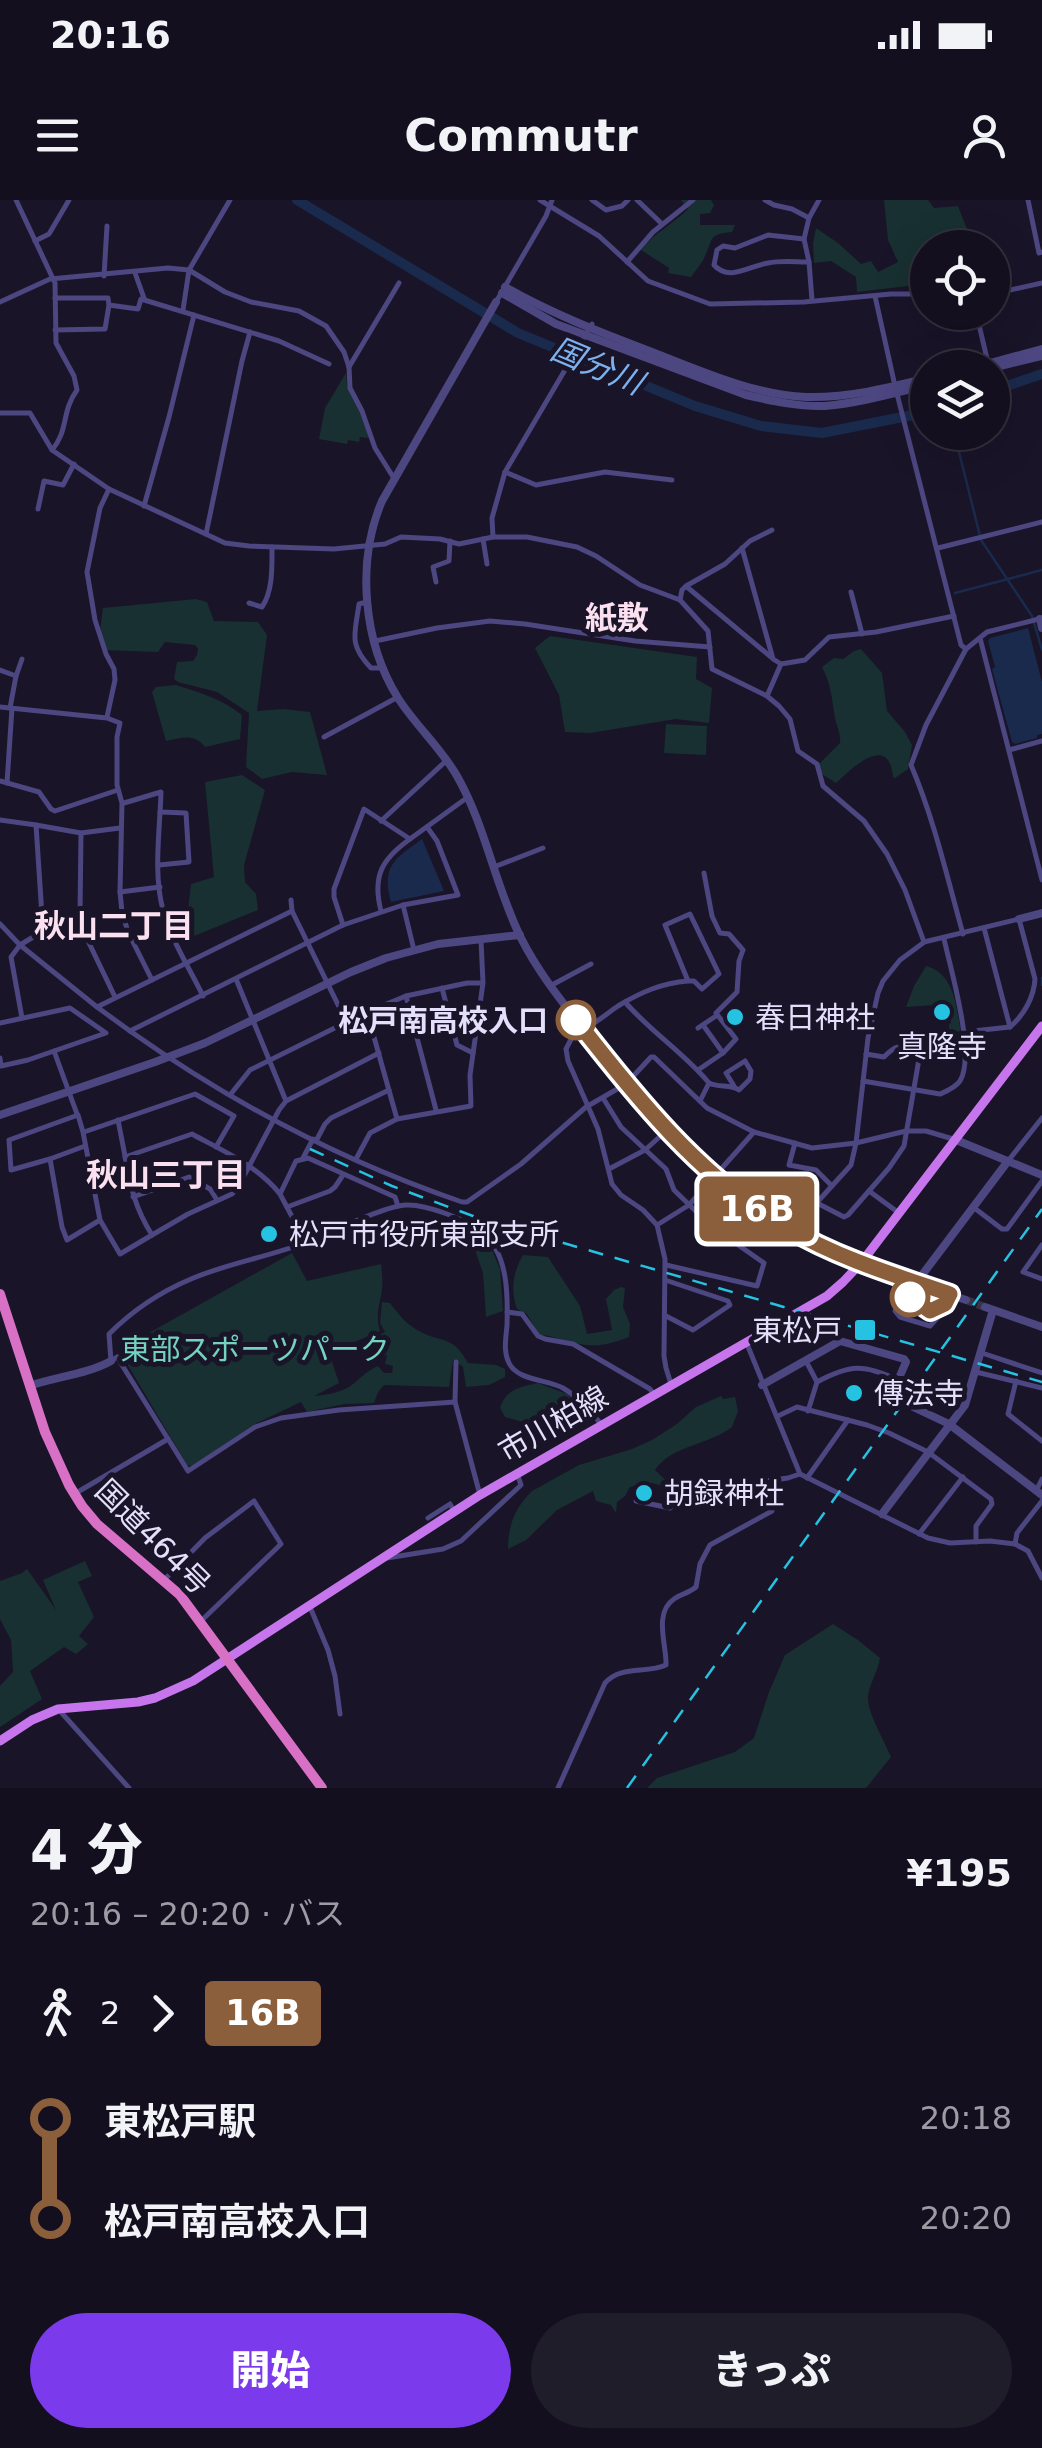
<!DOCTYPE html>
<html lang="ja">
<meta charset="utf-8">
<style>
:root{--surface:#130f1e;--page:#201d2b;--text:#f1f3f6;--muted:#9d9ca4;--line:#322f3c;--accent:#7c3aed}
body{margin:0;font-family:"DejaVu Sans","Noto Sans JP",sans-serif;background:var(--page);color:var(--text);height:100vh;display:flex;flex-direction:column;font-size:38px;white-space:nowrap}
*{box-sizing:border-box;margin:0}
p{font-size:32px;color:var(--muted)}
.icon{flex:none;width:55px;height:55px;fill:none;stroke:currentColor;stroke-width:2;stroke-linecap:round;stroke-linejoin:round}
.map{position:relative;height:1588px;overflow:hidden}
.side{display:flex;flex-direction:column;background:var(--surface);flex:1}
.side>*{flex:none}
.badge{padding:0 20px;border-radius:8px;font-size:35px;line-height:65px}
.controls{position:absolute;left:910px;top:30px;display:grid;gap:20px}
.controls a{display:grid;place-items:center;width:100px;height:100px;border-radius:50%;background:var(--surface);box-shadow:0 10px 40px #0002,0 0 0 2px var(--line);font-size:50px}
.map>.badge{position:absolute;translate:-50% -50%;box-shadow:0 0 0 5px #fff}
.legs{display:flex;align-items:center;gap:15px;height:110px;padding:0 30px;font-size:32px}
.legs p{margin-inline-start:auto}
.overview{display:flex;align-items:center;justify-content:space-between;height:170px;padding:0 30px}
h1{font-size:55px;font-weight:800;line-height:75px}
.button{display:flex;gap:20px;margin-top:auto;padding:20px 30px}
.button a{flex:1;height:115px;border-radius:60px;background:var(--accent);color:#fff;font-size:40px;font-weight:800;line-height:115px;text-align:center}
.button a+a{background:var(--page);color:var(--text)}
ul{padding:0 30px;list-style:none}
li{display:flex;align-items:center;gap:35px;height:100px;font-size:38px}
li i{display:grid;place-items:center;width:15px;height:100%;margin:0 12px;background:currentColor}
li i::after{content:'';width:25px;height:25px;margin:-12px;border:8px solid;border-radius:50%;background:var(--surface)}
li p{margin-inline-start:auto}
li:first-child i{background:linear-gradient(#0000 50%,currentColor 0)}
li:last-child i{background:linear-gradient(currentColor 50%,#0000 0)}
.status{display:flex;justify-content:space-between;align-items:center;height:70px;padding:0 50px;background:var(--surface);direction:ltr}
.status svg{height:28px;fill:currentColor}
header{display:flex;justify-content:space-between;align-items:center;height:130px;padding:0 30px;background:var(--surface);font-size:45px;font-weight:800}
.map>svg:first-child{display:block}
.green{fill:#183031}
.water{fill:#192a4d}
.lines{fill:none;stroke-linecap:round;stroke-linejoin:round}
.stream{stroke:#192a4d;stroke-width:2.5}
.river{stroke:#192a4d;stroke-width:10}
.tertiary-tunnel{stroke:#373348;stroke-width:8;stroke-dasharray:8 4;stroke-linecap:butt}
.minor{stroke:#4c4681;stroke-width:5}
.tertiary{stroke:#4c4681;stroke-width:8}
.primary{stroke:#c775ec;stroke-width:9}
.trunk{stroke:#d870c6;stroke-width:10}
.rail{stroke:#26c2e1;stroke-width:2.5;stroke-dasharray:15 12;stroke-linecap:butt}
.line-1-casing{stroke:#fff;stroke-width:22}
.line-1{stroke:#8b5e3c;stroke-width:15}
.poi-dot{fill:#26c2e1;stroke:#191428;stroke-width:4}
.stop-1-dot{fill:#fff;stroke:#8b5e3c;stroke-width:5}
.labels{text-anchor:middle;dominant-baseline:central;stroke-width:10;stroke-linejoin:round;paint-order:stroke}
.poi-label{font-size:30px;fill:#e4e0fb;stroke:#191428;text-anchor:start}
.stop-label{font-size:30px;font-weight:bold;fill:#e4e0fb;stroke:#191428;text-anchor:end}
.park-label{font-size:30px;fill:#74d2c1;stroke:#191428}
.street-label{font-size:30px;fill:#e4e0fb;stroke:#191428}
.water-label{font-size:32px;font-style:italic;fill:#7cb1ed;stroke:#191428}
.neighbourhood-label{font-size:32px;font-weight:bold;fill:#fbe1f0;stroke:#191428}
</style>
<div class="status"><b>20:16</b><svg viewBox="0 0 49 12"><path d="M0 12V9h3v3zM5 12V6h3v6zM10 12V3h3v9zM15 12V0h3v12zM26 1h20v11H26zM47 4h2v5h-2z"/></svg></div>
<header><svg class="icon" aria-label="menu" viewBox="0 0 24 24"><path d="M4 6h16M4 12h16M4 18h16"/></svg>Commutr<svg class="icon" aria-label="person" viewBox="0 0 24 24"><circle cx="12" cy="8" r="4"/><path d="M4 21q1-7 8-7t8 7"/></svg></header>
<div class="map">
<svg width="1042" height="1588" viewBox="0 0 1042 1588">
<rect width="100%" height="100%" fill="#191428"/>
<!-- green -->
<g class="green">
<path d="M681,0h30l3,5 -4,8 -10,1v11h35l-3,7c-24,3 -18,5 -27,24 -3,8 -10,15 -14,21l-23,-4 1,-5 -28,-18c13,-17 31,-25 47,-41z"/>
<path d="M884,0h44l6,8 24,-2 16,41 -46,1 -1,26 -19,12 -51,6 -1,-15 -25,-16 -17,2 -1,-20 3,-15 22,15 23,21 10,-3 7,11 20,-10 -10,-22z"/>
<path d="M346,173l1,12 14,28 8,25 -9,-1 -1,5 -11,-2 -1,4 -28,-5 6,-31z"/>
<path d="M196,399l11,3 7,19 44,1 9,13 -10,76 26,-2 27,3 17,63 -35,-3 -30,7 -16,-12 3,-54 -32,-21 -39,-10 -4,-3 3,-17 16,-1 4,-6 1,-7 -3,-3 -30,-3 -7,10 -55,-2 -4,-11 4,-31z"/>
<path d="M550,436l147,21 -1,22 16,9 -3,35 -33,-4 -86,14 -25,-1 -6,-37 -24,-47z"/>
<path d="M861,449l21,24 5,38 18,21 7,13 -4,24 -13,9 -2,-1c-4,-45 -41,-9 -57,6l-14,-9 -3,-10 21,-21c1,-9 -3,-16 -5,-25 -3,-19 -4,-34 -13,-51l12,-9 9,1 11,-8z"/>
<path d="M176,485c25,8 46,14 66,30l-2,24 -35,8c-11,-14 -23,-9 -39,-6l-14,-49 4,-5z"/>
<path d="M666,524l41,2 -1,29 -42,-2z"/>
<path d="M242,575l23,15 -21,75 1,17 11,12 2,16 -64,26 -7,-17 4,-35 23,-7 -9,-95z"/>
<path d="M926,766c31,8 31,47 36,74l-21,3 -1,-7 9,-3v-9l2,-1 -2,-19 -43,3 8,-21z"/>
<path d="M467,1027l23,18 10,24 3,42 -17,6 -3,-44z"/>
<path d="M292,1053l15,28 74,-17c1,8 2,17 1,25 -2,15 -7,26 -2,42l-51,22 10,30 -25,13c12,-1 24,-3 35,-9 10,-7 17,-16 29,-21l6,7h8l1,-7 -8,-2 2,-9 -19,6 -2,-20 19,-9 -5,-9 2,-21 8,1c9,12 17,22 31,29 24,12 31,3 47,31l28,2 9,4v8l-16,8 -23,2 -3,-20 -10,-7 -4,27 -65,-2 -6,7 -4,11 -30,1 -37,8 -6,-10 -46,22 -63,42 -5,-1 -64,-108 24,-23z"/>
<path d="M523,1055l25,2 32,49 7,28 25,-4 -6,-31 8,-9 7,-3 4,1 -2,19 7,17 -1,13c-26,10 -39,11 -65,3 -9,-2 -15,-5 -25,-5l-12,-21 -10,-5c-7,-19 -4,-37 6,-54z"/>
<path d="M538,1183l29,11 21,21 -5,6 -60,1 -18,-5 -5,-9c6,-19 20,-21 38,-25z"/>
<path d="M721,1196l2,3 12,-2 3,14 -6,16c-23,18 -60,18 -77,43l21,20 -24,-7 -22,4 -5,9 -8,6 -1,11 -5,-8 -15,-4 -3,-10 -36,19 -31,30 -18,9c0,-24 7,-41 24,-58l47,-26 53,-16 20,-9 25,-16 19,-17z"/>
<path d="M85,1361l7,15 -14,6 16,35 -15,19 9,8 -12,10 -12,-7 -34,24 12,28 -42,28v-41l13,-14 -2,-32 -11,-21v-38l22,-8 5,-4 29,41 -13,-30z"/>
<path d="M833,1424l25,16 22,18c-2,14 -11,26 -12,39 -1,15 17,45 23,60l-25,31h-219l10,-10 78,-26 19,-14 15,-46 16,-37z"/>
</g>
<!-- water -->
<g class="water">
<path d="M1028,428l14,54v52l-5,1v3l-22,6 -3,-2 -20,-73 3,-2 -7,-26 2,-3z"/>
<path d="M422,639l22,52 -53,11c-10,-37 4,-43 31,-63z"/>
</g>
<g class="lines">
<!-- stream -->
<g class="stream">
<path d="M954,232l27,108 51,76 10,34"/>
<path d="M955,393l87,-23"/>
<path d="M1042,778v7"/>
</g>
<!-- river -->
<g class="river">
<path d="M297,0l221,133 177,73 66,20 61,7 106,-21"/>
<path d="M992,191l50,-17"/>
</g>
<!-- tertiary-tunnel -->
<path class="tertiary-tunnel" d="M966,1100l19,7"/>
<!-- minor -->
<g class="minor">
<path d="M16,0l39,83 1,60 18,33 3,14c-16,22 -8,40 -25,60"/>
<path d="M540,0l59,36 49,45 62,23 94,-2 87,-8h37"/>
<path d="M592,0l14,10 16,-4 6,-6"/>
<path d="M637,0l25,24"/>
<path d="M765,0l9,5 18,4 17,9"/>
<path d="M1028,0l11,53 3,-1"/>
<path d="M804,39l-36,-4 -33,13 -12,-2 -6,4 -3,15c15,17 35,1 54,-2 13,-3 28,-1 41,-1"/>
<path d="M35,41l14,-7 20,-34"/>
<path d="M627,62l26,-30 40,-32"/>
<path d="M135,73l9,25"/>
<path d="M104,76l3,-50"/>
<path d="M992,94l50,-11"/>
<path d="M875,96l20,90 66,259 5,4 21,-17 52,-13"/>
<path d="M55,98h53l1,7 29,4 3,-10 138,42 50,23"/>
<path d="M812,100l-3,-38 -5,-23 5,-21 10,-18"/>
<path d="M0,102l50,-23 118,-11 21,2 36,22 26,10 48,9 27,15 18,26 5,15 1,21 12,23 13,37 20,32"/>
<path d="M496,102l50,-86 6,-16"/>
<path d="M183,110l6,-40 41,-70"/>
<path d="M976,112l12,51"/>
<path d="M55,130l50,-1 4,-24"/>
<path d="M349,167l50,-84"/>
<path d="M0,213h30l22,37 57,39 116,54 24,3 85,3 51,-5 16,-7 39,2 19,5 34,-7h34l50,10 19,9 44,29 40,15 28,31 4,38 55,27 12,10 11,13 8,32 19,13 6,22 41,35 23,33 18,36 19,52 95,-23 16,60c-1,18 -11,36 -25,48l-46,5"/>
<path d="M505,272l31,13 69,-13 67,8"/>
<path d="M144,306l25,-89 25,-102"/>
<path d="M38,309l6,-28 19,4 11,-21"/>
<path d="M206,334l36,-173 8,-29"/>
<path d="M493,337l-1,-19 13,-46 87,-148"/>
<path d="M483,339l4,25"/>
<path d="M742,348l31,111 8,5"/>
<path d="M938,348l104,-26"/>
<path d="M436,382l-3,-15 16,-6 1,-20"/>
<path d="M687,387l84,70"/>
<path d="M851,392l11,42"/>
<path d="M680,400l2,-10 4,-4 39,-22 25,-23 22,-11"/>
<path d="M367,402l-8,2c-4,30 -11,40 12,64h12"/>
<path d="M249,403l13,4c11,-16 10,-40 10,-60"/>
<path d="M980,438l62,242"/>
<path d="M375,441l62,-13 53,-7 35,3 110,17 75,6"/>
<path d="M0,470l16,6"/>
<path d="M767,496l14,-32 24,-4 24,-23 47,-5 78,-16"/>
<path d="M0,507l107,11 13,5 -3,14v48l5,18 -2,89 2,20 6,20 24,48"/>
<path d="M10,508l6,-32 6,-17"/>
<path d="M107,517l8,-37 -1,-11 -8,-15 -11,-34 -8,-48 13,-64 9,-19"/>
<path d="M324,537l74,-40"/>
<path d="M1009,550l33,-9"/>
<path d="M0,581l39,11 12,17 4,2 63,-21"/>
<path d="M7,583l5,-75"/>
<path d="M124,603l37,-11c-1,38 -8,81 2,118 8,30 27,59 40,86"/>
<path d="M0,620l36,5"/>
<path d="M381,621l66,-61"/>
<path d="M81,633l-1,81 9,29 26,54"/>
<path d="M159,665l30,-3 -3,-49 -26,-1"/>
<path d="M494,667l49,-19"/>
<path d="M120,692l40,-5"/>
<path d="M291,700l1,11 54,110"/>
<path d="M403,705l11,45"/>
<path d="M292,711l-195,96 33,24 213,-106 60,-20 55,-10 -21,-54 -10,-14"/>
<path d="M381,711c-9,-35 1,-52 29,-72"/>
<path d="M0,724l20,21 -9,12 11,61"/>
<path d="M343,725l-9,-28v-8l30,-80 46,30 58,-42"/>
<path d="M984,728l26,99"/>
<path d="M43,731l37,-17"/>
<path d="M963,734c-16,-57 -29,-115 -52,-169l15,-40 40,-76"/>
<path d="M236,779l50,122"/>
<path d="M550,786l41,-22"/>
<path d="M442,788l15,57 16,8"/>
<path d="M406,796l30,114"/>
<path d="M625,802c26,30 59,51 84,81l-9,18"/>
<path d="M97,807l-77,-62 23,-14 -7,-106 45,8 39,-5"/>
<path d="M367,812l30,107"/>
<path d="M0,823l70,-15 36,25 -78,27 -27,6 -1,-8"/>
<path d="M579,824l-13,25 2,12 30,68 14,55 9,11 22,15 14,15 8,34 -1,97 2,12 5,16"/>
<path d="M703,825l20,28"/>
<path d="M698,828l18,-12"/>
<path d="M583,829c14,-6 23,-15 35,-23 23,-14 44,-23 70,-25l-23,-56 25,-11 29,60 -17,15 -8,-8h-6"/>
<path d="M130,831c102,72 214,131 332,171h5l54,-38 65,-57 40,-23 25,-27h3l53,51 47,24 58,16 44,-5 50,-12h20l27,8"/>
<path d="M54,851l23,63"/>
<path d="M698,870l25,-17 13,-14 -20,-26 21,-21 2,-31 4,-11 -14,-16 -9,-1 -8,-17 -8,-43"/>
<path d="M863,881l77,13c7,-3 15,-6 20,-13 16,-26 -9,-111 -16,-142"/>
<path d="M709,883c10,5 21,1 30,7l11,-11 1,-8 -6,-10 -19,12 8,13"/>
<path d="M230,895l20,-25 117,-58 39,-16 61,-13h15"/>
<path d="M603,898l18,29 45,42 8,21 37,36 53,37 -7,23 -91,-21"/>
<path d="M118,920l7,36"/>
<path d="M84,932l111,-38 39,22 -18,31"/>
<path d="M316,941l9,-17 6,-6 58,-28"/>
<path d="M795,943l-6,22 27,5 16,16"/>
<path d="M303,958l10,-19"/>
<path d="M50,959l35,-13"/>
<path d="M356,959l14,-26 27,-14 74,-13 -1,-31 13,-92 -2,-43"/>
<path d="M1008,961l34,-43"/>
<path d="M609,969l36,-19 21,-19"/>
<path d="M869,991l30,22"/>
<path d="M280,994l26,49"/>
<path d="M133,997l56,-20 21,12 7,11"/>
<path d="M817,1003l27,14 4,-2 41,-47 15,-22 15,-87c-18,-12 -19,-19 -35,-2l-18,-3"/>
<path d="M287,1007l43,-16 5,-4 8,-12"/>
<path d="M973,1007l29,22h5l35,-48"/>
<path d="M100,1020l-17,-88 -5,-17 -69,25 2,30 39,-11 12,68 5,13 33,-20 20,34 32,-19c-17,-27 -21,-47 -27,-78l67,-23c31,17 66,32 88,60l16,-33 12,-3 87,39 3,9"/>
<path d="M657,1025l32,-20 65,-73"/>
<path d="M791,1031l60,-66 5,-22 12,-105 10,-45 5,-12 17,-21 23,-17"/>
<path d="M152,1035l36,-21 44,-20 5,-5 42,-79 7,-9 93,-48"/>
<path d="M1042,1045l-19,27 19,7"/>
<path d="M665,1080l63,21 2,4 -37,25 -27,-14"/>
<path d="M945,1104l-14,7 -15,-12 -13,-4 -4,4 -4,12 5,6 30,9 15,-17 5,-15"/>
<path d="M507,1112l15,2 16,22 7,3 28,5 77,45 4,5"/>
<path d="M747,1144l53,130 128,64 22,5 40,-2 25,3 13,7 14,27"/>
<path d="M982,1153l60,20"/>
<path d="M806,1161l11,21"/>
<path d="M456,1162l-1,40 25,93"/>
<path d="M976,1172l66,16"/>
<path d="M1016,1181l-8,33 34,27"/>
<path d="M455,1202l-116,8 -58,8 -26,9 -67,44 -71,-114 -6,4 -2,-27c24,-24 51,-42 82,-55 37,-16 78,-22 116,-37 23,-9 77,-36 99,-37 20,-1 62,15 77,28 25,21 25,62 24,92 -1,13 -4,26 2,38 9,18 38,16 54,25 15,9 26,22 38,36"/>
<path d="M808,1211l9,-29c33,-18 47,-18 81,-2"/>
<path d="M778,1216l19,-9 70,18 22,8 39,19 63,47 1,5 -16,22v16"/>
<path d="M807,1278l41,-58"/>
<path d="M1036,1291l6,-12"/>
<path d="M76,1293l92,-54"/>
<path d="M636,1301l34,7 6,-5 5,-10 107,-15 12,-4"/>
<path d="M428,1318l22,-14 3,5"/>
<path d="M919,1334l44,-57"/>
<path d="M1015,1344l2,-11 25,-32"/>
<path d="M387,1358l56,-9 18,-8 60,-56 -4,-12"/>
<path d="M164,1380l41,-42 49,-37 27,43 -81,78"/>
<path d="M310,1407l18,43 7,26 5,38"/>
<path d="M60,1511l69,77"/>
<path d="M558,1588l47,-105c16,-18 41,-9 61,-18 1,-19 -13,-52 8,-66 7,-5 15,-6 22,-12l4,-23 10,-19 62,-34 3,-31"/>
</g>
<!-- tertiary -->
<g class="tertiary">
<path d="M505,87c47,27 97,46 147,65 49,19 102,43 154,45 42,1 82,-9 122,-19"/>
<path d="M502,93l54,31 190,71c26,6 53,12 79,11 35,-3 69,-13 103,-21"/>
<path d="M496,102l-114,199c-26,61 -19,141 16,197 18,28 43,50 59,78 29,51 38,110 64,162 16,32 38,60 60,88 56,74 127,159 209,205 56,30 117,48 176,69"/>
<path d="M972,168l70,-19"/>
<path d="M992,168l50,-12"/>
<path d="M1040,419l2,9"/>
<path d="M1019,719l23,-6"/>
<path d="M0,915l155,-53 50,-19 146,-71 35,-14 52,-14 82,-9"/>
<path d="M956,940l86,35"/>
<path d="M916,1083l92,-122"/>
<path d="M985,1107l57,20"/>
<path d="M762,1185l78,-44 64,18 2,3 -14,32 2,4 55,26 93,71"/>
<path d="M29,1186c26,-9 59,-12 82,-25"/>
<path d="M882,1314l83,-109 28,-95"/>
</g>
<!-- primary -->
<path class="primary" d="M0,1541l32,-21 26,-11 80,-7 17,-4 38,-17 287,-186 347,-199 16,-14 18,-19 181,-237"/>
<!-- trunk -->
<path class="trunk" d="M0,1094l45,138 24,53 13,21 15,18 83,71 142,193"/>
<!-- rail -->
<g class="rail">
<path d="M310,949l82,37 89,33 561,163"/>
<path d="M627,1588l415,-579"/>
</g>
</g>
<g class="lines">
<defs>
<path id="line-1" d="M576,820c59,76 126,160 211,208 51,30 107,47 163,66l-5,10 -15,7 -20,-14"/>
</defs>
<!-- line-1 casing -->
<use href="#line-1" class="line-1-casing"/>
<!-- line-1 -->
<use href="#line-1" class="line-1"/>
</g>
<!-- markers -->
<g class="poi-dot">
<circle cx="942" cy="812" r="10"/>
<circle cx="735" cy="817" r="10"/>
<circle cx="269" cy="1034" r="10"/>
<rect x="853" y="1118" width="24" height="24" rx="5"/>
<circle cx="854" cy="1193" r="10"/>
<circle cx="644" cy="1293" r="10"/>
</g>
<g class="stop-1-dot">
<circle cx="576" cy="820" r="18"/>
<circle cx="910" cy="1097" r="18"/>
</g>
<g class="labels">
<!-- poi labels -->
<g class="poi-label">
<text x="755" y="817">春日神社</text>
<text x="942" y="846" text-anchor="middle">真隆寺</text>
<text x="289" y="1034">松戸市役所東部支所</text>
<text x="842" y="1130" text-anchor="end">東松戸</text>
<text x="874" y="1193">傳法寺</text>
<text x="664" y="1293">胡録神社</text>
</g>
<!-- stop labels -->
<g class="stop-label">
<text x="548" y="820">松戸南高校入口</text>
</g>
<!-- park labels -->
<g class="park-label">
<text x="255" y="1149">東部スポーツパーク</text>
</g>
<!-- street labels -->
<g class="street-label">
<text transform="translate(553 1224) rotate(-30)">市川柏線</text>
<text transform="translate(153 1337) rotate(45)">国道464号</text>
</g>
<!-- water labels -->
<g class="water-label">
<text transform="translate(597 166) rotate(23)">国分川</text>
</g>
<!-- neighbourhood labels -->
<g class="neighbourhood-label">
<text x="617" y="418">紙敷</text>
<text x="114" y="726">秋山二丁目</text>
<text x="166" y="975">秋山三丁目</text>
</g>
</g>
</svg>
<div class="controls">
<a><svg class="icon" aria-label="locate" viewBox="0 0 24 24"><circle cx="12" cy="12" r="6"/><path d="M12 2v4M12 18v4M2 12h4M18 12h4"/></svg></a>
<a><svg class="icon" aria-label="layers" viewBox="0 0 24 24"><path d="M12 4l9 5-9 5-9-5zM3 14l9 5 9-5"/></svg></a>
</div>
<b class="badge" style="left:757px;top:1009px;background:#8b5e3c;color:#fff">16B</b>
</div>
<section class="side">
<div class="overview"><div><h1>4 分</h1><p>20:16 – 20:20 · バス</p></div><b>¥195</b></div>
<div class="legs"><svg class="icon" aria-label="walk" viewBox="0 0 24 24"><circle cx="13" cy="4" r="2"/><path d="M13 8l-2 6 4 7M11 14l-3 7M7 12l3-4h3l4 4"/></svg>2<svg class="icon" aria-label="forward" viewBox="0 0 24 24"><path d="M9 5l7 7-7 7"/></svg><b class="badge" style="background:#8b5e3c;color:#fff">16B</b></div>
<ul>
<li><i style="color:#8b5e3c"></i><b>東松戸駅</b><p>20:18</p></li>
<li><i style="color:#8b5e3c"></i><b>松戸南高校入口</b><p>20:20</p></li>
</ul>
<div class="button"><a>開始</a><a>きっぷ</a></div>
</section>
